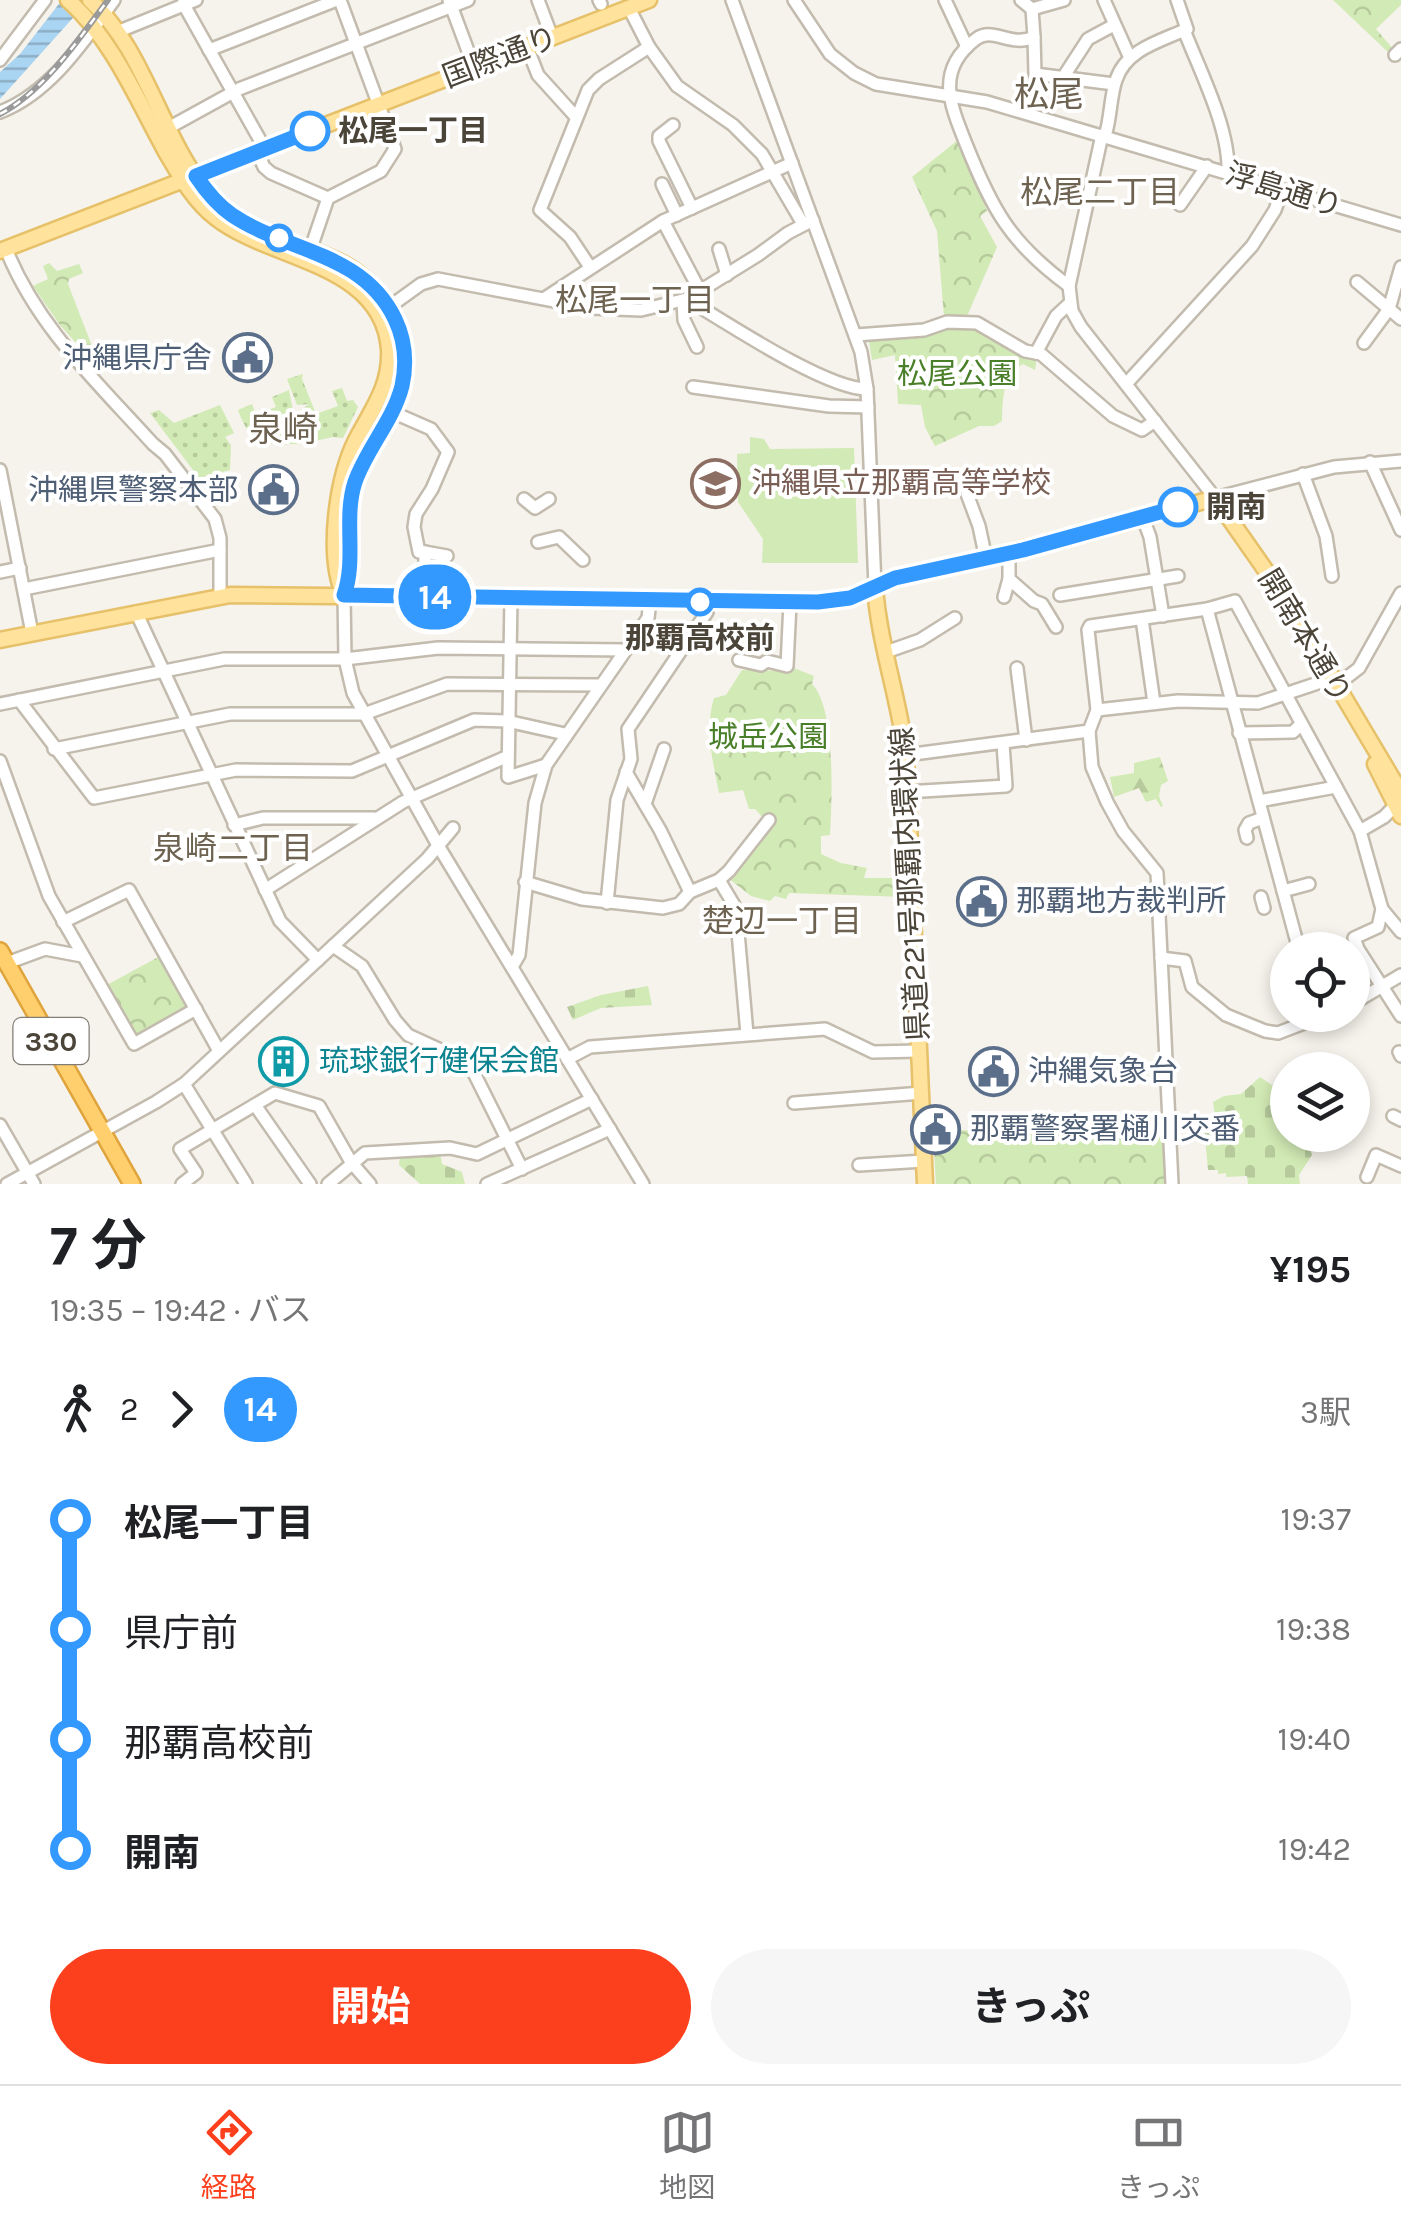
<!DOCTYPE html>
<html lang="ja">
<meta charset="utf-8">
<style>
:root{--surface:#fff;--page:#f6f6f6;--text:#202124;--muted:#757577;--line:#e0e0e0;--accent:#fc3f1d}
body{margin:0;font-family:Karla,"Noto Sans JP",sans-serif;background:var(--page);color:var(--text);height:100vh;display:flex;flex-direction:column;font-size:38px;white-space:nowrap}
*{box-sizing:border-box;margin:0}
p{font-size:32px;color:var(--muted)}
.icon{flex:none;width:55px;height:55px;fill:none;stroke:currentColor;stroke-width:2;stroke-linecap:round;stroke-linejoin:round}
.map{position:relative;height:1184px;overflow:hidden}
.details{display:flex;flex-direction:column;background:var(--surface);flex:1}
.details>*{flex:none}
.badge{padding:0 20px;border-radius:32px;font-size:35px;line-height:65px}
.tools{position:absolute;left:1270px;top:932px;display:grid;gap:20px}
.tools a{display:grid;place-items:center;width:100px;height:100px;border-radius:50%;background:var(--surface);box-shadow:0 5px 15px #0003;font-size:50px}
.map>.badge{position:absolute;translate:-50% -50%;box-shadow:0 0 0 5px #fff}
.legs{display:flex;align-items:center;gap:15px;height:110px;padding:0 50px;font-size:32px}
.legs p{margin-inline-start:auto}
.summary{display:flex;align-items:center;justify-content:space-between;height:170px;padding:0 50px}
h1{font-size:55px;font-weight:700;line-height:75px}
.primary-button{display:flex;gap:20px;margin-top:auto;padding:20px 50px}
.primary-button a{flex:1;height:115px;border-radius:60px;background:var(--accent);color:#fff;font-size:40px;font-weight:700;line-height:115px;text-align:center}
.primary-button a+a{background:var(--page);color:var(--text)}
ul{padding:0 50px;list-style:none}
li{display:flex;align-items:center;gap:35px;height:110px;font-size:38px}
li i{display:grid;place-items:center;width:15px;height:100%;margin:0 12px;background:currentColor}
li i::after{content:'';width:25px;height:25px;margin:-12px;border:8px solid;border-radius:50%;background:var(--surface)}
li p{margin-inline-start:auto}
li:first-child i{background:linear-gradient(#0000 50%,currentColor 0)}
li:last-child i{background:linear-gradient(currentColor 50%,#0000 0)}
.menu{display:flex;justify-content:space-around;align-items:center;height:140px;border-top:2px solid var(--line);background:var(--surface);font-size:28px;color:var(--muted)}
.menu a{display:grid;justify-items:center;gap:5px}
.menu .current{color:var(--accent)}
.map>svg:first-child{display:block}
.grass{fill:url(#grass-dots)}
.forest{fill:url(#forest-firs)}
.cemetery{fill:url(#cemetery-stones)}
.park{fill:url(#park-crowns)}
.garden{fill:#d2eab5}
.water{fill:url(#water-rules)}
.lines{fill:none;stroke-linecap:round;stroke-linejoin:round}
.minor-tunnel{stroke:#d4d0c8;stroke-width:11;stroke-dasharray:11 5.5;stroke-linecap:butt}
.minor-casing{stroke:#c2bbae;stroke-width:16}
.major-casing{stroke:#e6c16a;stroke-width:19}
.highway-casing{stroke:#e0a43c;stroke-width:20}
.minor{stroke:#fff;stroke-width:11}
.major{stroke:#ffe39c;stroke-width:14}
.highway{stroke:#ffcf6e;stroke-width:15}
.rail-casing{stroke:#9a9a9a;stroke-width:6}
.rail{stroke:#fff;stroke-width:2.5;stroke-dasharray:8;stroke-linecap:butt}
.line-1-casing{stroke:#fff;stroke-width:22}
.line-1{stroke:#39f;stroke-width:15}
.stop-1-dot{fill:#fff;stroke:#39f;stroke-width:5}
.labels{text-anchor:middle;dominant-baseline:central;stroke-width:8;stroke-linejoin:round;paint-order:stroke}
.shield{fill:#fff;stroke:#817c74;stroke-width:2.5}
.shield-label{font-size:28px;font-weight:bold;fill:#4b4439}
.street-label{font-size:30px;fill:#4b4439;stroke:#fff}
.stop-label{font-size:30px;font-weight:bold;fill:#4b4439;stroke:#fff;text-anchor:start}
.service-label{font-size:30px;fill:#4e5e75;stroke:#fff;text-anchor:start}
.park-label{font-size:30px;fill:#4a7f2a;stroke:#fff}
.education-label{font-size:30px;fill:#785e54;stroke:#fff;text-anchor:start}
.culture-label{font-size:30px;fill:#0d838f;stroke:#fff;text-anchor:start}
.neighbourhood-label{font-size:32px;fill:#6e6250;stroke:#fff}
.quarter-label{font-size:35px;fill:#6e6250;stroke:#fff}
</style>
<div class="map">
<svg width="1401" height="1184" viewBox="0 0 1401 1184">
<defs>
<pattern id="grass-dots" width="8" height="8" patternUnits="userSpaceOnUse" patternTransform="scale(2.5)"><rect width="8" height="8" fill="#d2eab5"/><path d="M2 2h.1M6 6h.1" fill="none" stroke="#b6ca9c" stroke-width="1.8" stroke-linecap="round"/></pattern>
<pattern id="forest-firs" width="22" height="20" patternUnits="userSpaceOnUse" patternTransform="scale(2.5)"><rect width="22" height="20" fill="#d2eab5"/><path d="M5 1l3.5 6h-7zM16 11l3.5 6h-7z" fill="#b6ca9c"/></pattern>
<pattern id="cemetery-stones" width="16" height="16" patternUnits="userSpaceOnUse" patternTransform="scale(2.5)"><rect width="16" height="16" fill="#d2eab5"/><path d="M2 7V4a2 2 0 0 1 4 0v3zM10 15v-3a2 2 0 0 1 4 0v3z" fill="#b6ca9c"/></pattern>
<pattern id="park-crowns" width="20" height="18" patternUnits="userSpaceOnUse" patternTransform="scale(2.5)"><rect width="20" height="18" fill="#d2eab5"/><path d="M2 6a3 3 0 1 1 6 0M12 15a3 3 0 1 1 6 0" fill="none" stroke="#b6ca9c"/></pattern>
<pattern id="water-rules" width="6" height="5" patternUnits="userSpaceOnUse" patternTransform="scale(2.5)"><rect width="6" height="5" fill="#a9d4f2"/><path d="M0 2.5h6" fill="none" stroke="#8caec5"/></pattern>
</defs>
<rect width="100%" height="100%" fill="#f6f3ec"/>
<!-- grass -->
<g class="grass">
<path d="M303,374l-1,5 14,35 22,-8 -6,-15 10,-3 5,13 6,-1 5,7 -15,31 -10,-1 -28,6 4,-19 -10,-12 10,-8 -12,1 -10,-26z"/>
<path d="M289,390l4,21 13,12 -3,21c-37,0 -51,5 -65,-34l14,-6 4,11 7,-2 -2,12 19,-6 -10,-10 6,-2 -4,-10z"/>
<path d="M220,405l14,28 -9,4 6,8 -1,25 -31,8 -49,-65 9,-3 15,13z"/>
</g>
<!-- forest -->
<path class="forest" d="M1160,757l8,24 -7,4 -2,11 4,10 -2,1 -5,-8 -10,3 -7,-14 -25,9 -4,-20 24,-4v-10z"/>
<!-- cemetery -->
<g class="cemetery">
<path d="M648,986l4,19 -51,3 -28,12 -6,-13 34,-12z"/>
<path d="M1260,1077l27,18v18l-6,2 7,20h18l6,20 -13,20 1,9h-52l-1,-8 -21,1v-4l-8,1v-4h-10l-4,-44 11,-10 -2,-14 11,-6 17,-2z"/>
<path d="M440,1153l2,11 20,8 3,12h-45l-21,-19 1,-11z"/>
</g>
<!-- park -->
<g class="park">
<path d="M1333,0h68v5l-25,24 19,22 -4,4z"/>
<path d="M959,139l28,72 -7,5 17,31 -32,74 -21,-4 -7,-86 -25,-54z"/>
<path d="M49,263l8,8 22,-7 4,9 -14,6 -1,5 29,75 -5,2 -32,-36 -27,-39 15,-7 -5,-13z"/>
<path d="M971,325l66,32 -2,13 -12,-6c-21,12 -20,34 -21,57l-8,5h-15l-44,20 -10,-19 -4,-22 -23,-1 -3,-49 -23,5 -3,-19 56,-5 21,-8z"/>
<path d="M789,666l25,10 -2,8c24,24 20,116 18,151l-9,1v18l20,9 26,5 -3,10h39l1,19 -115,-4 -3,6 -11,-3 -5,5 -19,-5 -23,-18 41,-54 -14,-15h-6l-6,-19 -24,3c-6,-32 -15,-62 -5,-95l12,-3 16,-25 36,1z"/>
<path d="M162,955l26,51 -54,31 -29,-51z"/>
<path d="M1162,1123l3,61h-229l-3,-49h12v-4z"/>
</g>
<!-- garden -->
<path class="garden" d="M750,437l14,2 6,10 84,-1 4,115h-96l1,-24 -25,-37 -1,-48 13,-1z"/>
<!-- water -->
<path class="water" d="M62,0h27l-89,99v-27l20,-18z"/>
<g class="lines">
<!-- minor-tunnel -->
<path class="minor-tunnel" d="M1025,113l10,-39"/>
<defs>
<g id="minor">
<path d="M184,0v5l81,144"/>
<path d="M449,0l25,67"/>
<path d="M538,0l14,37"/>
<path d="M599,0l2,4"/>
<path d="M732,0l129,352 6,37 8,198"/>
<path d="M794,0l36,54 24,19 22,11 111,18 414,123"/>
<path d="M945,0l22,47"/>
<path d="M1021,0l11,9 2,28c-24,11 -41,-11 -58,2 -41,31 -26,65 -10,105 26,65 44,99 103,142"/>
<path d="M1104,0l26,58"/>
<path d="M629,8l20,39 28,39 56,39 29,29 41,70"/>
<path d="M1032,9l32,-9"/>
<path d="M1184,30c16,41 46,99 44,143"/>
<path d="M117,32l79,-32"/>
<path d="M1034,37l1,37 79,10"/>
<path d="M527,47l11,28 38,42"/>
<path d="M209,50l128,-50"/>
<path d="M1395,55l6,-6"/>
<path d="M0,60l45,-60"/>
<path d="M1062,79l26,-40 26,-14"/>
<path d="M0,112c50,-19 84,-71 114,-112"/>
<path d="M673,125l-14,11v5l33,67"/>
<path d="M170,127l69,-38 229,-89"/>
<path d="M1102,135l-33,151 3,25 9,16 134,171 119,-31 67,-6"/>
<path d="M1105,136c6,-18 5,-39 11,-56 10,-31 45,-39 71,-51l-10,-29"/>
<path d="M257,152l7,15 7,6 57,25"/>
<path d="M662,184l15,31"/>
<path d="M1180,205l27,-39"/>
<path d="M663,221l37,70"/>
<path d="M6,249c31,78 92,134 147,195l12,10 50,65 5,19v58"/>
<path d="M719,249l8,26"/>
<path d="M310,251l18,-53 53,-27 14,-22 -55,-149"/>
<path d="M590,267l-20,-30 -30,-27 48,-120 11,-11 50,-32"/>
<path d="M1357,282l44,37"/>
<path d="M545,298l118,-77 129,-58"/>
<path d="M687,299c38,23 139,90 180,90"/>
<path d="M683,300l1,20 13,27"/>
<path d="M385,310l36,-26 17,-5 153,29 50,2 46,-11 71,-44 30,-22 25,-13"/>
<path d="M856,335l68,-5 23,-8 30,1 48,28 16,3 72,62 29,14 13,-9"/>
<path d="M1364,343l25,-34 12,-42"/>
<path d="M1036,353l20,-37 14,-13"/>
<path d="M1126,384l126,-138 23,-36 7,-20"/>
<path d="M693,387l136,19 39,1"/>
<path d="M392,412l39,17 17,23 -16,37 -16,25 -2,13 5,25h6v45"/>
<path d="M1370,462l31,68"/>
<path d="M0,470l32,163"/>
<path d="M1303,474l23,62 6,40"/>
<path d="M967,494l12,32 7,33"/>
<path d="M524,499l11,9 14,-9"/>
<path d="M1143,518l7,19 13,79"/>
<path d="M538,542l21,-5 24,23"/>
<path d="M425,552l22,4"/>
<path d="M1009,553v26l25,22 8,3 14,23"/>
<path d="M0,572l20,-4"/>
<path d="M24,589l196,-39"/>
<path d="M344,595l1,64 8,34 86,154 204,337"/>
<path d="M1060,595l118,-19"/>
<path d="M1004,597l5,-18"/>
<path d="M511,598l-3,179 38,-12"/>
<path d="M1207,609l92,341"/>
<path d="M136,612l144,309 38,39"/>
<path d="M1142,619l12,84"/>
<path d="M886,652l34,-12 35,-22"/>
<path d="M739,660l22,5 6,-4 20,5 3,-63"/>
<path d="M1017,668l9,72"/>
<path d="M19,700l75,98 142,-28 116,1 122,-51 33,1 58,13"/>
<path d="M0,704l224,-45h121l93,-11 187,2"/>
<path d="M1097,710l81,-9 80,2 63,-21 25,-4 13,-10 42,-75"/>
<path d="M1089,731l3,36 15,35 16,29 34,42 15,311"/>
<path d="M1239,733l54,-1 8,-8"/>
<path d="M54,749l176,-35h134l83,-30 154,1"/>
<path d="M906,755l183,-24 8,-21 -9,-80 2,-4 117,-17 28,-8 125,230 22,78 -4,18 -24,11 4,11 43,67"/>
<path d="M0,761l49,135 85,148 62,-35"/>
<path d="M626,772l34,58 30,62"/>
<path d="M906,792l100,-6 -3,-42"/>
<path d="M1259,801l77,-14"/>
<path d="M645,804l19,-55"/>
<path d="M234,825l29,-7h111"/>
<path d="M1360,831l24,-14 16,-16"/>
<path d="M1247,838l-2,-8 4,-7 14,-5"/>
<path d="M719,880l15,25 3,16 10,113"/>
<path d="M525,882l57,17 81,9 16,-4 11,-12 29,-12 10,-9 40,-51"/>
<path d="M265,890l138,-88 103,-45"/>
<path d="M1283,891l26,-7"/>
<path d="M1261,897l3,11"/>
<path d="M607,903l10,-103 14,-41 -3,-30 79,-117 1,-10"/>
<path d="M1382,909l19,23"/>
<path d="M63,922l66,-32 90,161"/>
<path d="M333,946l29,20 33,54 13,15 61,28 53,106"/>
<path d="M1161,958l24,3 7,26 34,28 39,16 13,2 47,-18"/>
<path d="M7,963l38,-14 37,7"/>
<path d="M512,967l7,-12 16,-152 11,-38 102,-147 2,-17"/>
<path d="M1352,1004l49,-29"/>
<path d="M1399,1052l2,4"/>
<path d="M567,1059l23,-12 235,-18 48,23 46,-1"/>
<path d="M184,1084l62,100"/>
<path d="M794,1103l128,-10"/>
<path d="M255,1105l55,79"/>
<path d="M1393,1116l8,4"/>
<path d="M0,1125l34,59"/>
<path d="M859,1165l65,-4"/>
<path d="M1367,1177l9,-22 25,11"/>
<path d="M7,1184l149,-82 28,-18 243,-225 26,-31"/>
<path d="M182,1184l14,-11 -16,-24 95,-56 44,13 32,56 19,22"/>
<path d="M328,1184l37,-31 85,-5 27,6 115,-55"/>
<path d="M487,1184l123,-55"/>
</g>
<g id="major">
<path d="M68,0c45,40 69,100 98,152 14,24 28,49 50,66 55,43 166,44 173,131 2,37 -17,60 -33,91 -19,38 -30,115 -12,155"/>
<path d="M90,0c56,51 71,138 119,195 34,39 91,46 135,69 20,11 36,28 47,48 42,74 -23,112 -38,177 -8,35 4,72 -9,106"/>
<path d="M0,251l649,-251"/>
<path d="M875,587c4,57 24,111 31,168l19,429"/>
<path d="M0,640l230,-45 599,6 27,-5 39,-18 190,-44 130,-36 70,100 116,195"/>
<path d="M1375,764l26,52"/>
</g>
<path id="highway" d="M0,951l132,233"/>
</defs>
<!-- minor casing -->
<use href="#minor" class="minor-casing"/>
<!-- major casing -->
<use href="#major" class="major-casing"/>
<!-- highway casing -->
<use href="#highway" class="highway-casing"/>
<!-- minor -->
<use href="#minor" class="minor"/>
<!-- major -->
<use href="#major" class="major"/>
<!-- highway -->
<use href="#highway" class="highway"/>
<defs>
<path id="rail" d="M0,114c44,-23 79,-75 108,-114"/>
</defs>
<!-- rail casing -->
<use href="#rail" class="rail-casing"/>
<!-- rail -->
<use href="#rail" class="rail"/>
</g>
<g class="lines">
<defs>
<path id="line-1" d="M310,131l-114,45c10,15 20,28 36,39 55,37 131,37 163,104 10,21 12,44 7,67 -9,35 -35,62 -47,96 -12,36 2,77 -11,113l474,7 32,-4 45,-20 128,-28 155,-43"/>
</defs>
<!-- line-1 casing -->
<use href="#line-1" class="line-1-casing"/>
<!-- line-1 -->
<use href="#line-1" class="line-1"/>
</g>
<!-- icons -->
<defs>
<symbol id="civic-ring" viewBox="-11 -11 22 22"><circle r="9.5" fill="#fff" stroke="#5c6f8a" stroke-width="1.5"/><path d="M-.6-6.5H3V-4.5H.6V-3L4-1V1h2V6H-6V1h2V-1L-.6-3ZM-1.2 2.5V6h2.4V2.5Z" fill="#5c6f8a"/></symbol>
<symbol id="school-ring" viewBox="-11 -11 22 22"><circle r="9.5" fill="#fff" stroke="#8d6e63" stroke-width="1.5"/><path d="M0-5L7-2L0 1L-7-2ZM-4 1L0 2.5L4 1V4Q0 6-4 4Z" fill="#8d6e63"/></symbol>
<symbol id="building-ring" viewBox="-11 -11 22 22"><circle r="9.5" fill="#fff" stroke="#0f9aa8" stroke-width="1.5"/><path d="M-4-6H4V6H1V3H-1V6H-4ZM-2.5-4.3h1.7v1.8h-1.7ZM.8-4.3h1.7v1.8H.8ZM-2.5-1h1.7V.8h-1.7ZM.8-1h1.7V.8H.8Z" fill="#0f9aa8"/></symbol>
</defs>
<g fill-rule="evenodd">
<use href="#civic-ring" x="220" y="330" width="55" height="55"/>
<use href="#school-ring" x="688" y="456" width="55" height="55"/>
<use href="#civic-ring" x="246" y="462" width="55" height="55"/>
<use href="#civic-ring" x="954" y="874" width="55" height="55"/>
<use href="#building-ring" x="256" y="1034" width="55" height="55"/>
<use href="#civic-ring" x="966" y="1044" width="55" height="55"/>
<use href="#civic-ring" x="908" y="1102" width="55" height="55"/>
</g>
<!-- markers -->
<g class="stop-1-dot">
<circle cx="310" cy="131" r="18"/>
<circle cx="279" cy="238" r="12"/>
<circle cx="1178" cy="507" r="18"/>
<circle cx="700" cy="602" r="12"/>
</g>
<g class="labels">
<!-- shield labels -->
<rect class="shield" x="13.5" y="1018" width="75" height="46" rx="8"/>
<g class="shield-label">
<text x="51" y="1041">330</text>
</g>
<!-- street labels -->
<g class="street-label">
<text transform="translate(500 57) rotate(-21)">国際通り</text>
<text transform="translate(1284 190) rotate(17)">浮島通り</text>
<text transform="translate(1305 636) rotate(59)">開南本通り</text>
<text transform="translate(910 884) rotate(-93)">県道221号那覇内環状線</text>
</g>
<!-- stop labels -->
<g class="stop-label">
<text x="338" y="131">松尾一丁目</text>
<text x="1206" y="507">開南</text>
<text x="700" y="638" text-anchor="middle">那覇高校前</text>
</g>
<!-- service labels -->
<g class="service-label">
<text x="212" y="358" text-anchor="end">沖縄県庁舎</text>
<text x="238" y="490" text-anchor="end">沖縄県警察本部</text>
<text x="1016" y="901">那覇地方裁判所</text>
<text x="1028" y="1071">沖縄気象台</text>
<text x="970" y="1129">那覇警察署樋川交番</text>
</g>
<!-- park labels -->
<g class="park-label">
<text x="957" y="374">松尾公園</text>
<text x="768" y="737">城岳公園</text>
</g>
<!-- education labels -->
<g class="education-label">
<text x="751" y="483">沖縄県立那覇高等学校</text>
</g>
<!-- culture labels -->
<g class="culture-label">
<text x="319" y="1061">琉球銀行健保会館</text>
</g>
<!-- neighbourhood labels -->
<g class="neighbourhood-label">
<text x="1100" y="192">松尾二丁目</text>
<text x="635" y="300">松尾一丁目</text>
<text x="233" y="848">泉崎二丁目</text>
<text x="782" y="921">楚辺一丁目</text>
</g>
<!-- quarter labels -->
<g class="quarter-label">
<text x="1049" y="94">松尾</text>
<text x="283" y="429">泉崎</text>
</g>
</g>
</svg>
<div class="tools">
<a><svg class="icon" aria-label="locate" viewBox="0 0 24 24"><circle cx="12" cy="12" r="6"/><path d="M12 2v4M12 18v4M2 12h4M18 12h4"/></svg></a>
<a><svg class="icon" aria-label="layers" viewBox="0 0 24 24"><path d="M12 4l9 5-9 5-9-5zM3 14l9 5 9-5"/></svg></a>
</div>
<b class="badge" style="left:435px;top:597px;background:#39f;color:#fff">14</b>
</div>
<section class="details">
<div class="summary"><div><h1>7 分</h1><p>19:35 – 19:42 · バス</p></div><b>¥195</b></div>
<div class="legs"><svg class="icon" aria-label="walk" viewBox="0 0 24 24"><circle cx="13" cy="4" r="2"/><path d="M13 8l-2 6 4 7M11 14l-3 7M7 12l3-4h3l4 4"/></svg>2<svg class="icon" aria-label="forward" viewBox="0 0 24 24"><path d="M9 5l7 7-7 7"/></svg><b class="badge" style="background:#39f;color:#fff">14</b><p>3駅</p></div>
<ul>
<li><i style="color:#39f"></i><b>松尾一丁目</b><p>19:37</p></li>
<li><i style="color:#39f"></i><span>県庁前</span><p>19:38</p></li>
<li><i style="color:#39f"></i><span>那覇高校前</span><p>19:40</p></li>
<li><i style="color:#39f"></i><b>開南</b><p>19:42</p></li>
</ul>
<div class="primary-button"><a>開始</a><a>きっぷ</a></div>
</section>
<nav class="menu">
<a class="current"><svg class="icon" aria-label="directions" viewBox="0 0 24 24"><path d="M12 3l9 9-9 9-9-9zM9 14v-3h6M13 9l2 2-2 2"/></svg>経路</a>
<a><svg class="icon" aria-label="map" viewBox="0 0 24 24"><path d="M3 6l6-2 6 2 6-2v14l-6 2-6-2-6 2zM9 4v14M15 6v14"/></svg>地図</a>
<a><svg class="icon" aria-label="tickets" viewBox="0 0 24 24"><path d="M3 7h18v10H3zM15 7v10"/></svg>きっぷ</a>
</nav>
